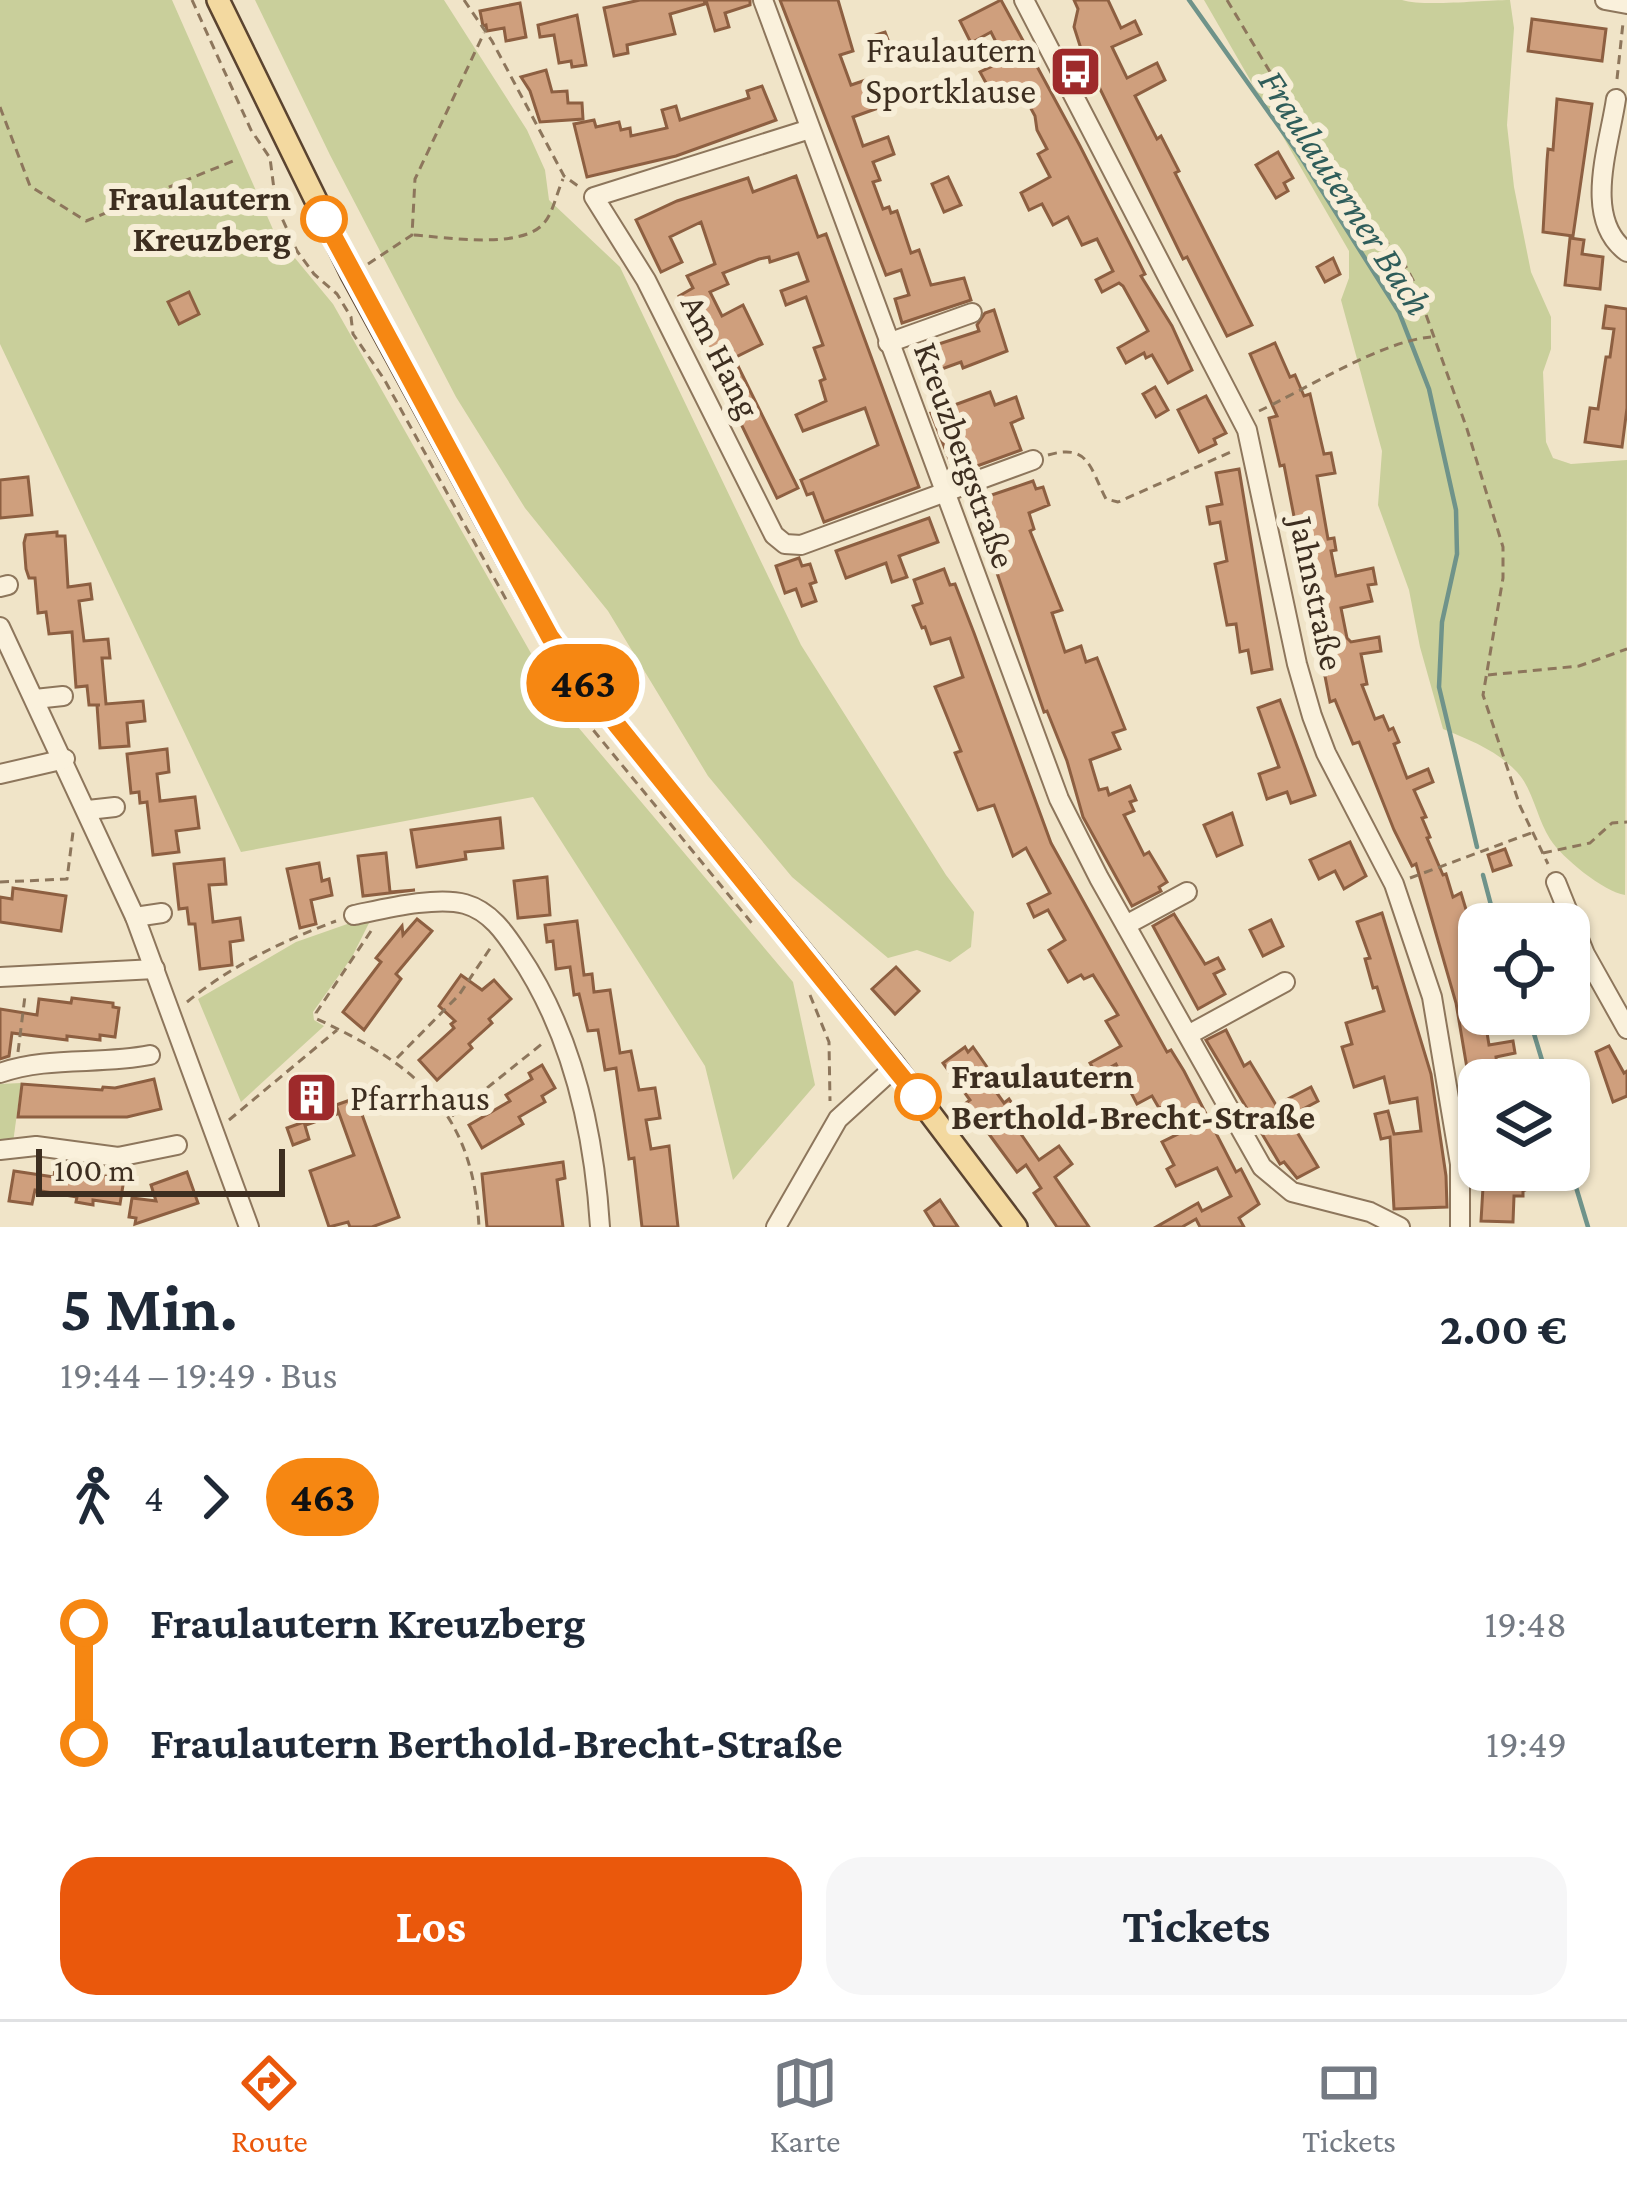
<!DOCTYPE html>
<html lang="de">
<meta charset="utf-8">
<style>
:root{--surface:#fff;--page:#f6f6f7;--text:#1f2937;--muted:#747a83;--line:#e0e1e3;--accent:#ea580c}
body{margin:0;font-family:"Crimson Pro",serif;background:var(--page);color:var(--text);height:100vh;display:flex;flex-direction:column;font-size:45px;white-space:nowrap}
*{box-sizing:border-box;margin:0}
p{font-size:39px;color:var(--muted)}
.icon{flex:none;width:66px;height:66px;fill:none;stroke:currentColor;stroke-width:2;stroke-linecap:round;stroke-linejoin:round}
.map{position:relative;height:1227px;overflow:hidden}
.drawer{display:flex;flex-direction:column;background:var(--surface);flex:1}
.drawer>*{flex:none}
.badge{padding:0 24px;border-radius:39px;font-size:42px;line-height:78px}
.fabs{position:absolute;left:1458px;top:903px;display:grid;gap:24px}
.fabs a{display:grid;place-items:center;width:132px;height:132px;border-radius:24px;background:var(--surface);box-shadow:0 3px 9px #0004;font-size:60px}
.scale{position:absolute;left:36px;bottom:30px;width:249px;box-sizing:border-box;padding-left:12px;border:6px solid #3d2e20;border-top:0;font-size:33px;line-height:42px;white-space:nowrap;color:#3d2e20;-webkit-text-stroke:9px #f7eed8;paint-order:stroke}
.map>.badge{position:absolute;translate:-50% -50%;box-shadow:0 0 0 6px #fff}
.legs{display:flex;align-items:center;gap:18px;height:132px;padding:0 60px;font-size:39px}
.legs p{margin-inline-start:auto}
.head{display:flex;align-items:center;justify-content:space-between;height:204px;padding:0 60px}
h1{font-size:66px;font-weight:700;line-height:90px}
.primary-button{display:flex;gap:24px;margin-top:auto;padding:24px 60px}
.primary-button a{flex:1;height:138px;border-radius:36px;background:var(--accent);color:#fff;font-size:48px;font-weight:700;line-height:138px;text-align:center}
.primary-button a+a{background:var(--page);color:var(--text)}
ul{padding:0 60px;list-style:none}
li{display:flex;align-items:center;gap:42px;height:120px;font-size:45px}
li i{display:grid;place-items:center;width:18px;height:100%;margin:0 15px;background:currentColor}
li i::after{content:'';width:30px;height:30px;margin:-15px;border:9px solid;border-radius:50%;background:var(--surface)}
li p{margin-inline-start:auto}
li:first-child i{background:linear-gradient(#0000 50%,currentColor 0)}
li:last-child i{background:linear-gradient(currentColor 50%,#0000 0)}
.menu{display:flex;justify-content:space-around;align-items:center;height:168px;border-top:3px solid var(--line);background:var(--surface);font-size:33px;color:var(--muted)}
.menu a{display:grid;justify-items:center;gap:6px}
.menu .current{color:var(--accent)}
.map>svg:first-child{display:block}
.green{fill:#c9cf9b}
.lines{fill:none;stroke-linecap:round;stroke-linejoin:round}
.stream{stroke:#6f938a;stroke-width:4.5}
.building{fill:#cf9f7d;stroke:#8d5f41;stroke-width:3}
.minor-casing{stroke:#8d765c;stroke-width:22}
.major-casing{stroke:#5b4430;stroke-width:26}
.path{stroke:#8d765c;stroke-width:3;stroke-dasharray:9 6;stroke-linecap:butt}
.minor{stroke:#faf1dc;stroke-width:18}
.major{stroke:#f3d9a0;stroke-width:21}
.line-1-casing{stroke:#fff;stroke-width:27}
.line-1{stroke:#f68712;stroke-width:18}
.stop-1-dot{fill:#fff;stroke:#f68712;stroke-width:6}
.labels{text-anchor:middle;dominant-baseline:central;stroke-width:12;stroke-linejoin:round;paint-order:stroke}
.poi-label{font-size:36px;fill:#3d2e20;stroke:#f7eed8;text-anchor:end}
.stop-label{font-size:36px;font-weight:bold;fill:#3d2e20;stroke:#f7eed8;text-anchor:end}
.street-label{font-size:36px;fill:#3d2e20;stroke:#f7eed8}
.water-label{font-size:39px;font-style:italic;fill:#2f5d5a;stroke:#f7eed8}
</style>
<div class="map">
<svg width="1627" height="1227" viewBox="0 0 1627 1227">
<rect width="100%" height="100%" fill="#f0e4c8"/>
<!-- green -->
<g class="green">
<path d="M0,0h172l103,234 58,70 229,404 231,274 22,103 -82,95 -28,-114 -172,-269 -292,55 -241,-508z"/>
<path d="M255,0h189l83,130 18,40 4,30 71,67 181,378 145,230 28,37 -3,35 -21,15 -33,-12 -29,8 -96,-81 -84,-101 -100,-165 -83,-103 -69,-111 -126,-242z"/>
<path d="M1204,0h198c22,7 80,0 108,0l4,28 -7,97 7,62 17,85 20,45v32l-8,23 3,70 7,16 18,6 56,-4 -2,435c-21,-3 -64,-38 -75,-56 -13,-20 -17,-50 -33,-67 -21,-22 -47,-32 -74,-43l-23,-82 -11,-57 -31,-85 4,-54 -41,-151 8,-22v-27z"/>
<path d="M373,915l-21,42 -39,55 1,8 10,6 -83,76 -43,-103 98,-57z"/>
<path d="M21,1083l-8,60 -13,-1v-58z"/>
</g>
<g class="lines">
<!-- stream -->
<g class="stream">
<path d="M1189,0l113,159 97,153 30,77 27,121 1,44 -15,68 -3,65 38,160"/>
<path d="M1483,875l13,49"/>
<path d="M1528,1014l20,66"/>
<path d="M1569,1164l19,63"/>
</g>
</g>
<!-- building -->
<g class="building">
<path d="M640,0h64l1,4 -35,10 5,20 -48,11 1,8 -14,3 -10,-48z"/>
<path d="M706,0h44v5l-25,8 4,14 -14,4z"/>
<path d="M780,0h58l15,51 -13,4 11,30 15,-5 6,17 33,-12 4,12 -56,20 10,29 25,-9 6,17 -21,8 7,18 -7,2 10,27 6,-2 2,6 6,-2 14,42 8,-3 12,35 33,-7 7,22 -69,23 -7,-24 14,-4 -8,-25 -15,5z"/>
<path d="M1001,0l79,146 65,128 -4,2 31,50 20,44 -24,13 -16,-28 -6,3 -2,-5 -18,10 -8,-15 30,-17 -25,-45 -4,-3 -17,9 -6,-12 17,-9 -16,-32 -15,6 -14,-28 -15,8 -11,-21 -13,6 -8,-17 29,-16 -12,-23 9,-5 -10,-19 -2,-14 -13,-24 -15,8 -6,-11 -9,5 -12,-22 25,-12 -14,-28 -20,11 -11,-22z"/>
<path d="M1074,0h34l13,28 14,-7 6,13 -29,13 15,31 30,-15 8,17 -30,16 22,43 4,-3 18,35 -4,2 77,152 -25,11 -40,-79 -4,2 -101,-207 -8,-25 4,-18z"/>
<path d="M520,3l6,34 -20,4 -2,-13 -17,3 -1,-6 -3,1 -3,-15z"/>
<path d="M577,15l9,50 -14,2 -1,-6 -12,2 -5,-28 -14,2 -2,-12z"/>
<path d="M1532,19l74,10 -4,32 -74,-10z"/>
<path d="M885,32l5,13 -19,6 -5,-13z"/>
<path d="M546,70l6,22 15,-1 1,12h14l1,16 -43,3 -10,-31 -9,-14z"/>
<path d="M762,86l14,34 -100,36 -89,21 -13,-53 20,-4 2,7 23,-5 2,8 9,-2 1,8 36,-8 -5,-18 14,-4 4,14 69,-22 -2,-7z"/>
<path d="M1557,99l35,5 -19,132 -30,-4 4,-71 1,-12 5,1z"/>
<path d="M1278,152l15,26 -9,5 4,8 -12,7 -20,-33z"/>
<path d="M796,176l22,61 8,-3 93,253 -95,35 -11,-29 -6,2 -6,-15 77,-35 -13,-37 -62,23 -7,-16 30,-14 -6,-20 5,-2 -11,-31 9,-3 -17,-48 -20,8 -5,-14 27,-10 -10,-28 -28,9 -1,-5 -10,2 -36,14 5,11 -18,8 12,24 21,-11 19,39 -28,14 64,130 -21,10 -98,-202 14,-8 -6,-12 28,-12 -14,-42 -31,15 12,25 -21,10 -25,-52 41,-19 71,-23 5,14z"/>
<path d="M948,177l13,28 -17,7 -12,-28z"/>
<path d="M1570,238l14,2 -2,14 21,3 -3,32 -35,-4z"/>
<path d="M1333,258l7,16 -15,8 -8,-15z"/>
<path d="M189,292l10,22 -20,10 -11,-22z"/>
<path d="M1606,306l21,3v99l-5,39 -37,-5 5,-34 8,1 8,-52h4l4,-28 -11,-1z"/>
<path d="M994,310l13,41 -44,17 -2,-6 -25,9 13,36 41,-15 5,13 21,-8 7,21 -12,5 10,27 -66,24 -24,-61 4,-1 -21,-60 65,-21 -2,-6 8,-12z"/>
<path d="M1275,343l15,34 5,-2 9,21 6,-2 14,60 7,-1 4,20 -18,3 11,63 6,-1 2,12 -5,1 5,25 37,-8 3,16 -8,1 4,16 -31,7 6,30 4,4 28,-5 2,14 -20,3 6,30 -5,1 13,34 8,-3 6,14 4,-2 6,14 -5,2 13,34 21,-9 5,13 -19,8 12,27 -4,1 8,19 -3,1 16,37 3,-1 7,23 8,-4 14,46 -10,2 8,28 6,-2v47h5l5,31 24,-4 2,12 -19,4 3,23h-30l-13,-77 -40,-139 -4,2 -18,-36 -35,-88 -6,2 -18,-44 -5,2 -46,-237 -4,1 -11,-48 8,-2 -27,-62z"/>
<path d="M1155,387l13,23 -12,7 -13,-23z"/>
<path d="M1206,396l20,37 -12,6 2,5 -17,8 -21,-42z"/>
<path d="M1239,469l33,200 -20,4 -4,-23 -8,2 -4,-28 -9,1 -12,-61 12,-3 -7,-39 -10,2 -3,-17 15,-3 -6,-31z"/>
<path d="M28,477l4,38 -32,3v-38z"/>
<path d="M1033,481l3,8 7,-2 6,18 -20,8 5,16 -4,2 32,79 -10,3 13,39 16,-6 5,16 11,-4 28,71 -12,4 7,16 -30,11 9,30 8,-2 2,7 21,-9 6,14 -6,2 4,9 -10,4 20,40 5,-3 18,30 -8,5 2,4 -29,15 -49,-89 -16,-56 -20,-50 -3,1 -49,-145 4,-1 -28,-64z"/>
<path d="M929,518l9,24 -39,14 8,21 -15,5 -6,-19 -40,15 -10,-27z"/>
<path d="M57,532v4h8l3,51 22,-3 2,15 -13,2 5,40 24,-2 2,19h-8l4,46 37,-3 2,20 -18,2 2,23 -29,2 -3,-43h3h-11l-2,-19 -11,1 -4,-55 -23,2 -3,-22 -8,1 -3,-35h-6l-3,-9 -2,-26 2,-8z"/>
<path d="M799,558l3,8 8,-2 6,18 -6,2 6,17 -14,5 -6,-17 -11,4 -9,-27z"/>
<path d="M944,569l6,16 5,-1 19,49 77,210 116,209 4,-2 13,21 52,101 5,-3 18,35 -20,14 5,9h-44l-4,-8 -14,8h-26l42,-24 4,8 29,-15 -14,-28 -41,18 -9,-17 7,-4 -12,-23 28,-14 -13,-24 -18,4 -7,-12 -15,8 -21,-40 -19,11 -7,-12 31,-17 -15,-25 12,-6 -25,-40 -9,4 -3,-4 -13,7 -19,-32 16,-10 -17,-30 -14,7 -6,-13 22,-11 -24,-45 -13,8 -19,-51 -16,5 -23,-57 6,-2 -26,-64 28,-10 -13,-39 -19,6 -6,-17 -3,1 -9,-22 9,-3 -8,-23z"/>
<path d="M1280,700l35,95 -24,8 -4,-11 -20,7 -8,-25 20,-7 -21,-59z"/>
<path d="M167,749l2,23 -12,2 3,27 35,-4 4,31 -23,3 3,21 -26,3 -6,-53 -7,1 -1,-11 -8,1 -4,-39z"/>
<path d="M1232,813l10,32 -25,11 -13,-31z"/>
<path d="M500,818l3,30 -38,4 1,7 -49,8 -6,-37z"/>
<path d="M1350,842l16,34 -22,13 -9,-18 -16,8 -9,-19z"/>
<path d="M1505,849l6,16 -18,6 -5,-16z"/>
<path d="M386,853l4,39 25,-2 -52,6 -5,-40z"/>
<path d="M224,859l2,25 -17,1 4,37 27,-4 3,22 -13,2 2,23 -32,4 -5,-45h-6l-2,-16 -8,1 -5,-45z"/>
<path d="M319,863l3,18 7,-2 3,16 -21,5 5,24 -16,4 -13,-59z"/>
<path d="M547,877l3,38 -32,3 -4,-37z"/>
<path d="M13,888l53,8 -5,35 -61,-9v-25l12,2z"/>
<path d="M1382,913l49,161 15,102 1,31 -53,2 -4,-72 -9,2 -6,-25 13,-3 6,23 27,-3 -4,-33 -27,5 -6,-26 -30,10 -12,-40 10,-3 -6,-21 38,-12 -7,-24 -4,1 -8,-29 5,-1 -13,-36z"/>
<path d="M1174,914l31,50 13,-6 6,11 -10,5 11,20 -27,15 -45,-83z"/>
<path d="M417,919l15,12 -36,43 5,5 -37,51 -21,-18 38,-50 -5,-4 26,-32 1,9z"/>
<path d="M1271,920l12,26 -20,10 -13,-26z"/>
<path d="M577,921l7,54 8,-1 2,18 16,-2 10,63 11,-2 8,39 16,-2 5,30 -14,2 5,29 18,-3 9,81h-36l-8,-69 -5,1 -13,-91 -11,2 -7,-40 -10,1 -9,-37 -5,1 -4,-28 -14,2 -3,-28 -6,1 -2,-17z"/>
<path d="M896,967l23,24 -24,23 -23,-25z"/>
<path d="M461,975l21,15 12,-10 17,19 -22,20 3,4 -23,21 3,4 -35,32 -18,-20 35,-32 -3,-4 4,-3 -16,-15z"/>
<path d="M72,998l41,5v4l6,1 -4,29 -15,-2v5l-33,-4v4l-55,-7 -3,23 -9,3v-50l37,6 2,-16 32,4z"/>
<path d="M1226,1030l18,36 6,-4 26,43 35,-18 7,14 -30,16 30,50 -21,11 -13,-16 -4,2 -74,-124z"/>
<path d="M1609,1046l15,27 3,-2v25l-14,6 -17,-50z"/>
<path d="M965,1047l3,5 5,-5 14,20 -6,4 23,32 5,-4 11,16 -8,6 27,39 20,-14 13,18 -17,13 34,50h-32l-23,-34 7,-5 -15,-23 -9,7 -51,-69 4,-3 -27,-37z"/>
<path d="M542,1065l13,23 -13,8 3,6 -26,15 4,7 -41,24 -13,-23 41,-24 -4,-6 26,-16 -3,-6z"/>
<path d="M323,1076l14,38 -31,11 -12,-34z"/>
<path d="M154,1079l7,30 -34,8h-109l4,-33 80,6 1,-3 12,1z"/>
<path d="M356,1098l43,119 -27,10h-22l-2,-5 -19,5 -19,-56 44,-16 -18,-50z"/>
<path d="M304,1122l5,17 -16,6 -6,-17z"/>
<path d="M563,1162l2,16 -8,2 6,47h-76l-5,-53z"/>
<path d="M55,1168l69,11 -4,25 -27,-4v5l-17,-3 1,-5 -42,-7 -3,14 -23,-3 5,-30 40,6z"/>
<path d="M1484,1170h48l6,14 -15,7v5h-9l-1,26 -32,-1z"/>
<path d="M187,1172l11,31 -63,21 1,-6 -7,-1 3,-19 24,3 -5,-16z"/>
<path d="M940,1200l18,27h-23l-10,-16z"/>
</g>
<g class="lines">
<defs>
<g id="minor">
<path d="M763,0l296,799 40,79 163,289 30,25 78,20 30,15"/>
<path d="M1024,0l223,430 50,234 15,52 14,37 68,131 38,113 28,167v63"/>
<path d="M1605,0l22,4"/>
<path d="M1616,99c-7,48 -34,120 11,153"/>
<path d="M810,129l-216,68 52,83 128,255 11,9 16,1 232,-85"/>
<path d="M888,343l84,-30"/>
<path d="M0,587l8,-2"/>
<path d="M0,627l135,290 114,310"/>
<path d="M35,699l28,-3"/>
<path d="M0,774l65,-15"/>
<path d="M88,810l27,-3"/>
<path d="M1556,882l29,72 42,75"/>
<path d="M354,915c30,-6 82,-19 111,-11 25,7 40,29 53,49 55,81 76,178 82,274"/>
<path d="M135,917l27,-4"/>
<path d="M1126,925l61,-33"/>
<path d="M0,977l155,-8"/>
<path d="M1188,1035l97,-53"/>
<path d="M0,1073c48,-17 100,-8 150,-18"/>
<path d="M0,1150l36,-4 82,11 59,-12"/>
<path d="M776,1227l62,-108 57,-52"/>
</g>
<path id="major" d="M218,0l134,274 198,363 67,88 278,342 121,160"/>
</defs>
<!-- minor casing -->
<use href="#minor" class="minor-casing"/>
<!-- major casing -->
<use href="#major" class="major-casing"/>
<!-- path -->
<g class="path">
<path d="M192,0l59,130 19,28 6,47 21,46 17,23 23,20 14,23 2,17 31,45 124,224"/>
<path d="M464,0l28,41 72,135 14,10"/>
<path d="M1227,0l52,87 36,69 89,107 11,21 52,145 36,118v31l-20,117 37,111 28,58"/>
<path d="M1617,79l6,-56"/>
<path d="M0,107l30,79 56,35 152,-62"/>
<path d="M414,235c31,2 108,15 130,-12 9,-10 13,-31 19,-44"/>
<path d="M368,264l44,-29 3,-56 69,-146"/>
<path d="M1259,411c47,-22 123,-70 172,-74"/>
<path d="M1048,455c41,-12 42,13 58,44l12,3 115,-51"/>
<path d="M540,658l31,45 184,224"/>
<path d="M1488,675l91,-9 48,-17"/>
<path d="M1543,853l47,-10 22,-20 15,-1"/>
<path d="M1410,878l121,-45"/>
<path d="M0,882l67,-3 6,-47"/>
<path d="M371,931l-55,82 1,6c99,46 156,92 162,208"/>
<path d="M810,995l19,47 1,59"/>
<path d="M187,1002c44,-36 95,-61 149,-81"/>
<path d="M18,1052l7,-56"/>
<path d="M397,1058l62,-63 32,-48"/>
<path d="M452,1116l91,-73"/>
<path d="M229,1120l108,-90"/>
</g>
<!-- minor -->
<use href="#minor" class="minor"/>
<!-- major -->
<use href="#major" class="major"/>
</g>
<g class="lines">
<defs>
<path id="line-1" d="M324,219l226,418 67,88 301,372"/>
</defs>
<!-- line-1 casing -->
<use href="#line-1" class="line-1-casing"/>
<!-- line-1 -->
<use href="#line-1" class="line-1"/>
</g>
<!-- icons -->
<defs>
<symbol id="bus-square" viewBox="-11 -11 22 22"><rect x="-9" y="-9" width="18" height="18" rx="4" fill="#9e2a2b" stroke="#f7eed8"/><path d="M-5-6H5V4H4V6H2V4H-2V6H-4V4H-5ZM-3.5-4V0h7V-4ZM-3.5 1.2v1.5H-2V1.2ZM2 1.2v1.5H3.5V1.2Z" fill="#fff"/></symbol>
<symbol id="building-square" viewBox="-11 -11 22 22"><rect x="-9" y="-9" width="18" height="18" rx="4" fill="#9e2a2b" stroke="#f7eed8"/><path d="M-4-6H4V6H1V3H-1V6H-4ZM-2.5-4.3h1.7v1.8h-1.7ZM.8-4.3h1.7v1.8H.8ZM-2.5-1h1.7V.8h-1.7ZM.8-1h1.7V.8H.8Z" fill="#fff"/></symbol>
</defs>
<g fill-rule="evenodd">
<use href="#bus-square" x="1046" y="42" width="59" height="59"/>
<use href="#building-square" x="282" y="1068" width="59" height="59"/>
</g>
<!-- markers -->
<g class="stop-1-dot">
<circle cx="324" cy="219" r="21"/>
<circle cx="918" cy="1097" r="21"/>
</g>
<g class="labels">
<!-- poi labels -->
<g class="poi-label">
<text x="1036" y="50">Fraulautern<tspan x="1036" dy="41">Sportklause</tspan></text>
<text x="350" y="1098" text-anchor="start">Pfarrhaus</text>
</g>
<!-- stop labels -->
<g class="stop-label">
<text x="291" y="198">Fraulautern<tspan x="291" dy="41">Kreuzberg</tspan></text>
<text x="951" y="1076" text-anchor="start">Fraulautern<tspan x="951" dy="41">Berthold-Brecht-Straße</tspan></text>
</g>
<!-- street labels -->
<g class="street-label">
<text transform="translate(721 356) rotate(63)">Am Hang</text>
<text transform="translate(965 455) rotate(70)">Kreuzbergstraße</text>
<text transform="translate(1317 593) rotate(78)">Jahnstraße</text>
</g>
<!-- water labels -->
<g class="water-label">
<text transform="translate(1346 192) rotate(57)">Fraulauterner Bach</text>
</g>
</g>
</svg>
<div class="fabs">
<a><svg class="icon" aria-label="locate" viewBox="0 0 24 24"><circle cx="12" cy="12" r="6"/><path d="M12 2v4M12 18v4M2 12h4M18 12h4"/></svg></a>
<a><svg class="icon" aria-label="layers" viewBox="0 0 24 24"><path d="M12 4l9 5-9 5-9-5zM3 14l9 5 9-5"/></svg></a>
</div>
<div class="scale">100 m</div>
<b class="badge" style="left:583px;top:683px;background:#f68712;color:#111">463</b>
</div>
<section class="drawer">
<div class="head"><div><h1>5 Min.</h1><p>19:44 – 19:49 · Bus</p></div><b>2.00 €</b></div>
<div class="legs"><svg class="icon" aria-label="walk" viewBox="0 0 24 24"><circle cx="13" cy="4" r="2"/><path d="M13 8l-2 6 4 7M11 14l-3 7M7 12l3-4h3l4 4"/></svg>4<svg class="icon" aria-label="forward" viewBox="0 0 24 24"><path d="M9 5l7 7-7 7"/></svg><b class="badge" style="background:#f68712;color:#111">463</b></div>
<ul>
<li><i style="color:#f68712"></i><b>Fraulautern Kreuzberg</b><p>19:48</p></li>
<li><i style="color:#f68712"></i><b>Fraulautern Berthold-Brecht-Straße</b><p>19:49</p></li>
</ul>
<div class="primary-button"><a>Los</a><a>Tickets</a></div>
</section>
<nav class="menu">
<a class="current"><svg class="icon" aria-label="directions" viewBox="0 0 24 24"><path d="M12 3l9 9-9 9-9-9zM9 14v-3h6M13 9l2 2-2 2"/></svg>Route</a>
<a><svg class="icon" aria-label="map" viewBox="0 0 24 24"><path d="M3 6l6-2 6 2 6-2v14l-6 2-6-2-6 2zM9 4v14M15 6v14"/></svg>Karte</a>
<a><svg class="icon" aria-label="tickets" viewBox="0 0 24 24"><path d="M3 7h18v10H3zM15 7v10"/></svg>Tickets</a>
</nav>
